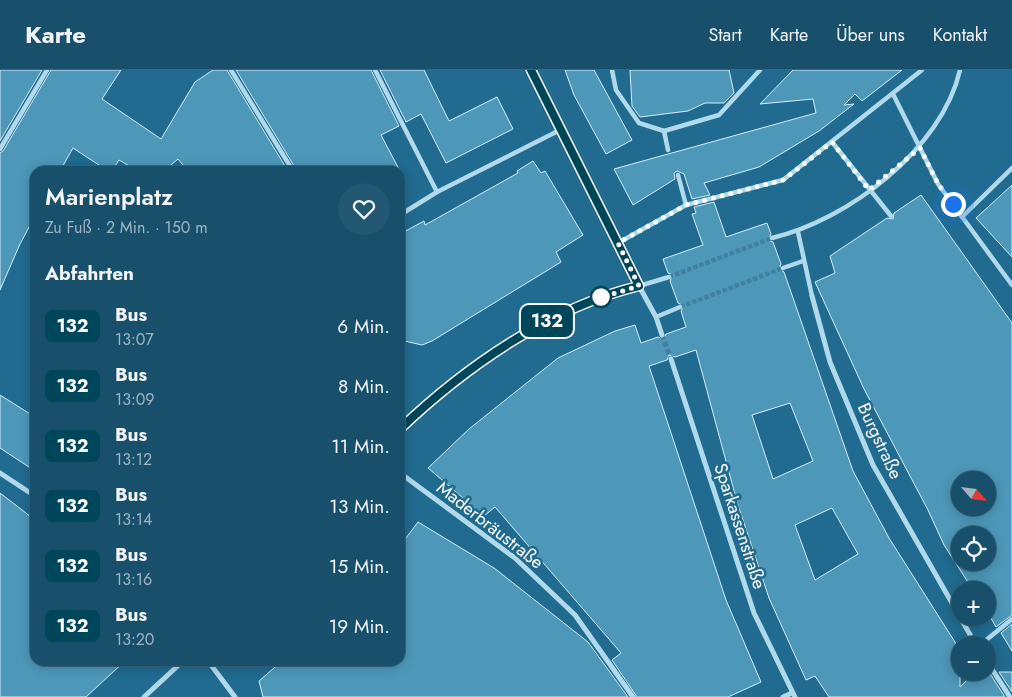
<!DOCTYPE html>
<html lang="de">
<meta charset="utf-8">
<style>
:root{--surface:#18506b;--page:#215771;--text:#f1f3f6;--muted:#9fb5c1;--line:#36677e}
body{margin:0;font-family:Jost,sans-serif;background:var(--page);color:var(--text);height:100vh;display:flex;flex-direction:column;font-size:19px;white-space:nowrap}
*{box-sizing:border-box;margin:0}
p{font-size:16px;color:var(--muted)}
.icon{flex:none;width:28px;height:28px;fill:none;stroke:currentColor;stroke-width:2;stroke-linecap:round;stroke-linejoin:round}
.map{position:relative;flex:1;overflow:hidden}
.side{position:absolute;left:30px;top:96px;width:375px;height:500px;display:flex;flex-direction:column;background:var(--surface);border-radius:15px;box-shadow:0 2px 12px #0003,0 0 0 1px var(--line)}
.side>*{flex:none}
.badge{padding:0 10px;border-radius:8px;font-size:18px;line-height:32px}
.needle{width:32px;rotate:118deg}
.controls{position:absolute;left:951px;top:401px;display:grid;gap:10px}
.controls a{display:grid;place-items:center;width:45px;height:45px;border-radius:50%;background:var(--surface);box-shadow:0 2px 12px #0003,0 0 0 1px var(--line);font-size:25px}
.you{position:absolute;width:25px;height:25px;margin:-12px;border:4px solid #fff;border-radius:50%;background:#1a73e8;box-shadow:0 0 0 8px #1a73e833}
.map>.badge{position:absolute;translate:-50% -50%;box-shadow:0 0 0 2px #fff}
h2{padding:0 15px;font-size:19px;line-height:45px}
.round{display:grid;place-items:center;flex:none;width:52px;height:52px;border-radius:26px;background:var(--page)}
.head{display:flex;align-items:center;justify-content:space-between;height:85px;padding:0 15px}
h1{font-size:24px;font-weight:600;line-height:38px}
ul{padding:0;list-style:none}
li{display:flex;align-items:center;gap:15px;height:60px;padding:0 15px}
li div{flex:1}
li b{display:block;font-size:19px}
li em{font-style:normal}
li .badge{min-width:55px;font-weight:700;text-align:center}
header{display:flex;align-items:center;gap:30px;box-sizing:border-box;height:70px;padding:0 25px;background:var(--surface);border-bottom:1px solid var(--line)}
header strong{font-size:24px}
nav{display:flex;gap:28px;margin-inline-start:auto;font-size:18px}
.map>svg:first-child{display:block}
.building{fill:#4d97b8;stroke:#d5eef9;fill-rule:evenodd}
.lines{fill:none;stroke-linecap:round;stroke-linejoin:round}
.pedestrian-tunnel{stroke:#4181a0;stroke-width:4.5;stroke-dasharray:4.5 2;stroke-linecap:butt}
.minor-tunnel{stroke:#4181a0;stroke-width:5;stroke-dasharray:5 2.5;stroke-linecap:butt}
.pedestrian{stroke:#b0daec;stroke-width:4.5}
.minor{stroke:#b0daec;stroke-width:5}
.line-casing{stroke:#fff;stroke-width:11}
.line{stroke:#00465a;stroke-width:8}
.walk{stroke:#fff;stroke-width:5;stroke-dasharray:0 9}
.stop-dot{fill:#fff;stroke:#00465a;stroke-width:2.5}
.labels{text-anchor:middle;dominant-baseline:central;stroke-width:5;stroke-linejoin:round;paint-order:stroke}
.street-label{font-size:18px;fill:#fff;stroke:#206b8f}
</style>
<header>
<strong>Karte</strong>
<nav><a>Start</a><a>Karte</a><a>Über uns</a><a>Kontakt</a></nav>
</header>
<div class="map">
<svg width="1012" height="627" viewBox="0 0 1012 627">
<rect width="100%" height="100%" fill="#206b8f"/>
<!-- building -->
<g class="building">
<path d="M0,0h42l-42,71z"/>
<path d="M51,0h70l-19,29 59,40 34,-57 18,-12h14l61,101h-100l-10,-12 -14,12h-26l-19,-11 -7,11h-4l-35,-23 -13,23h-25v45l-15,28 -20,46v-137l3,-2z"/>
<path d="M236,0h135l28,56 -18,9 19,36h-103z"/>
<path d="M380,0h44l25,51 48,-24 16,32 -67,34 -25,-49 -15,8z"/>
<path d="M565,0h29l38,70 -26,14 -32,-59z"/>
<path d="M630,0h99l5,23 -10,10h-19l-17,8 -48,6 -8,-11z"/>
<path d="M793,0h109l-40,31 -7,-7 -11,11 10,-1 -35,27 -60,36 -55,16 6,12 -18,4 -8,-25 -7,-3 -3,2 1,6 -42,26 -19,-36 202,-56 -3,-14 -53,5z"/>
<path d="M533,91l8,12 4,-2 38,64 -27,17 5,10 -129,79 -10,4 -22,-5v-106l24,-13 1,4 93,-52 -1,-2z"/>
<path d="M1012,115v72l-36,-39z"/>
<path d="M921,125l91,128v292l-16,12 -8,-14v-23h-15l-29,-45 -16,-35 -64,-121 -49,-107 20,-9 -5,-17 57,-38 6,1 1,-6zM960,410h28v28h-28zM960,465h28v27h-28z"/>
<path d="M714,132l12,35 41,-14 4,11 -3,6 5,2 8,22 -2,5 5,3 69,199 36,67 71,112v37l15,-15h14l16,25h-176l-14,-21 -9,4 -37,-82 -32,-96 -41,-152 -21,7 -6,-2 -2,5 -18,6 77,234 35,82 -33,15h-91l-25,-37 9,-7 -126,-146 -11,9 -56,-48 41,-39 89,-71 57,-27 20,-6 6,18 17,-6 6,2 2,-5 20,-7 -5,-16 3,-5 -6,-3 -8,-22 3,-6 -5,-2 -5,-14 40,-14 -11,-31 4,-1 -2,-6zM790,333l23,58 -40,18 -21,-64zM832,438l26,46 -43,26 -20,-55z"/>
<path d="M0,325l35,22v54l-35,-23z"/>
<path d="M0,423l35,27v141h90l-39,36h-86z"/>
<path d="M418,452l76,46 94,74 40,55h-365l-4,-16 23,-20h118v-115z"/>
<path d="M1012,554v27l-11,-18z"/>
<path d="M999,602h13v20z"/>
</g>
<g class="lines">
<!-- pedestrian-tunnel -->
<g class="pedestrian-tunnel">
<path d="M669,207l103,-39"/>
<path d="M680,237l103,-39"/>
</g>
<!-- minor-tunnel -->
<path class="minor-tunnel" d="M662,265l9,24"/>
<!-- pedestrian -->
<g class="pedestrian">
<path d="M231,0l62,101"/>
<path d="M375,0l62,122"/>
<path d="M531,0l108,216 30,-9"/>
<path d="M612,0l4,20 23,33 25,8 4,19"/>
<path d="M893,24l45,90 74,101"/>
<path d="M664,61l55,-16 41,-45"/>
<path d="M832,72l59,74"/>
<path d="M0,79l47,-79"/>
<path d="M678,105l8,30"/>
<path d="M400,145l37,-23 123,-62"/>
<path d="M962,147l50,-49"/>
<path d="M798,162l14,64"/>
<path d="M772,168c76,-18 170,-89 188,-168"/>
<path d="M618,173l68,-38 97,-25 139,-110"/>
<path d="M783,198l20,-7"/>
<path d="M656,247l24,-10"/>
<path d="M400,288l2,2"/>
<path d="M980,575l32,-26"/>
</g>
<!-- minor -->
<g class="minor">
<path d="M812,226l18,66 43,103 103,180"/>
<path d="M671,289l83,254 41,84"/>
<path d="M400,359c63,-61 153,-123 239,-143l17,31 6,18"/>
<path d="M0,403l35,23"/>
<path d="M400,403l115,85 60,57 58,82"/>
<path d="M208,591l27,36"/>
<path d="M988,593l22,34"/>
<path d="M144,627l39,-36"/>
<path d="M783,627l9,-4"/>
</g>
</g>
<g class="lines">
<defs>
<path id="line" d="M400,359c65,-62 151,-122 239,-143l-108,-216"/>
</defs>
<!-- line casing -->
<use href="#line" class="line-casing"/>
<!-- line -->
<use href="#line" class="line"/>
<!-- walk -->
<path class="walk" d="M601,227l-2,1 40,-12 -21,-43 68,-38 97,-25 49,-38 37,48 51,-42 18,36 15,20"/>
</g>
<!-- markers -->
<circle class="stop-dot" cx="601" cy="227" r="10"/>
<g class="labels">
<!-- street labels -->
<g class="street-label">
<text transform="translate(880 371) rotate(65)">Burgstraße</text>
<text transform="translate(490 455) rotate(38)">Maderbräustraße</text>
<text transform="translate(740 456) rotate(72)">Sparkassenstraße</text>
</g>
</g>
</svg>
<div class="controls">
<a><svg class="needle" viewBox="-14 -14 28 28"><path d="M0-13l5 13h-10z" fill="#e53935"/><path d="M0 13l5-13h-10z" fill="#9fb5c1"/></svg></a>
<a><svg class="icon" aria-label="locate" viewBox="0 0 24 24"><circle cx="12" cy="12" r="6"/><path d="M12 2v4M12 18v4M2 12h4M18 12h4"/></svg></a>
<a>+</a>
<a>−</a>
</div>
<div class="you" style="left:953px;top:134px"></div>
<b class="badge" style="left:547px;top:251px;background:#00465a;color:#fff">132</b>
<section class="side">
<div class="head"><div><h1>Marienplatz</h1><p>Zu Fuß · 2 Min. · 150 m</p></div><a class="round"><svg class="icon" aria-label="heart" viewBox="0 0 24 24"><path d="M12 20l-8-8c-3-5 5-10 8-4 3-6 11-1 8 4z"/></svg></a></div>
<h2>Abfahrten</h2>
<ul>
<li><span class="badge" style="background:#00465a;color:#fff">132</span><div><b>Bus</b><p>13:07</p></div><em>6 Min.</em></li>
<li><span class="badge" style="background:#00465a;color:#fff">132</span><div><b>Bus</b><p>13:09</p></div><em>8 Min.</em></li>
<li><span class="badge" style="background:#00465a;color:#fff">132</span><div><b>Bus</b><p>13:12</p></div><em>11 Min.</em></li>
<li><span class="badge" style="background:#00465a;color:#fff">132</span><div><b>Bus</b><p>13:14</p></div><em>13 Min.</em></li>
<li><span class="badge" style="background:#00465a;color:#fff">132</span><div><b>Bus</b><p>13:16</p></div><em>15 Min.</em></li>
<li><span class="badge" style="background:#00465a;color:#fff">132</span><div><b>Bus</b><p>13:20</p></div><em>19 Min.</em></li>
</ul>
</section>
</div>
